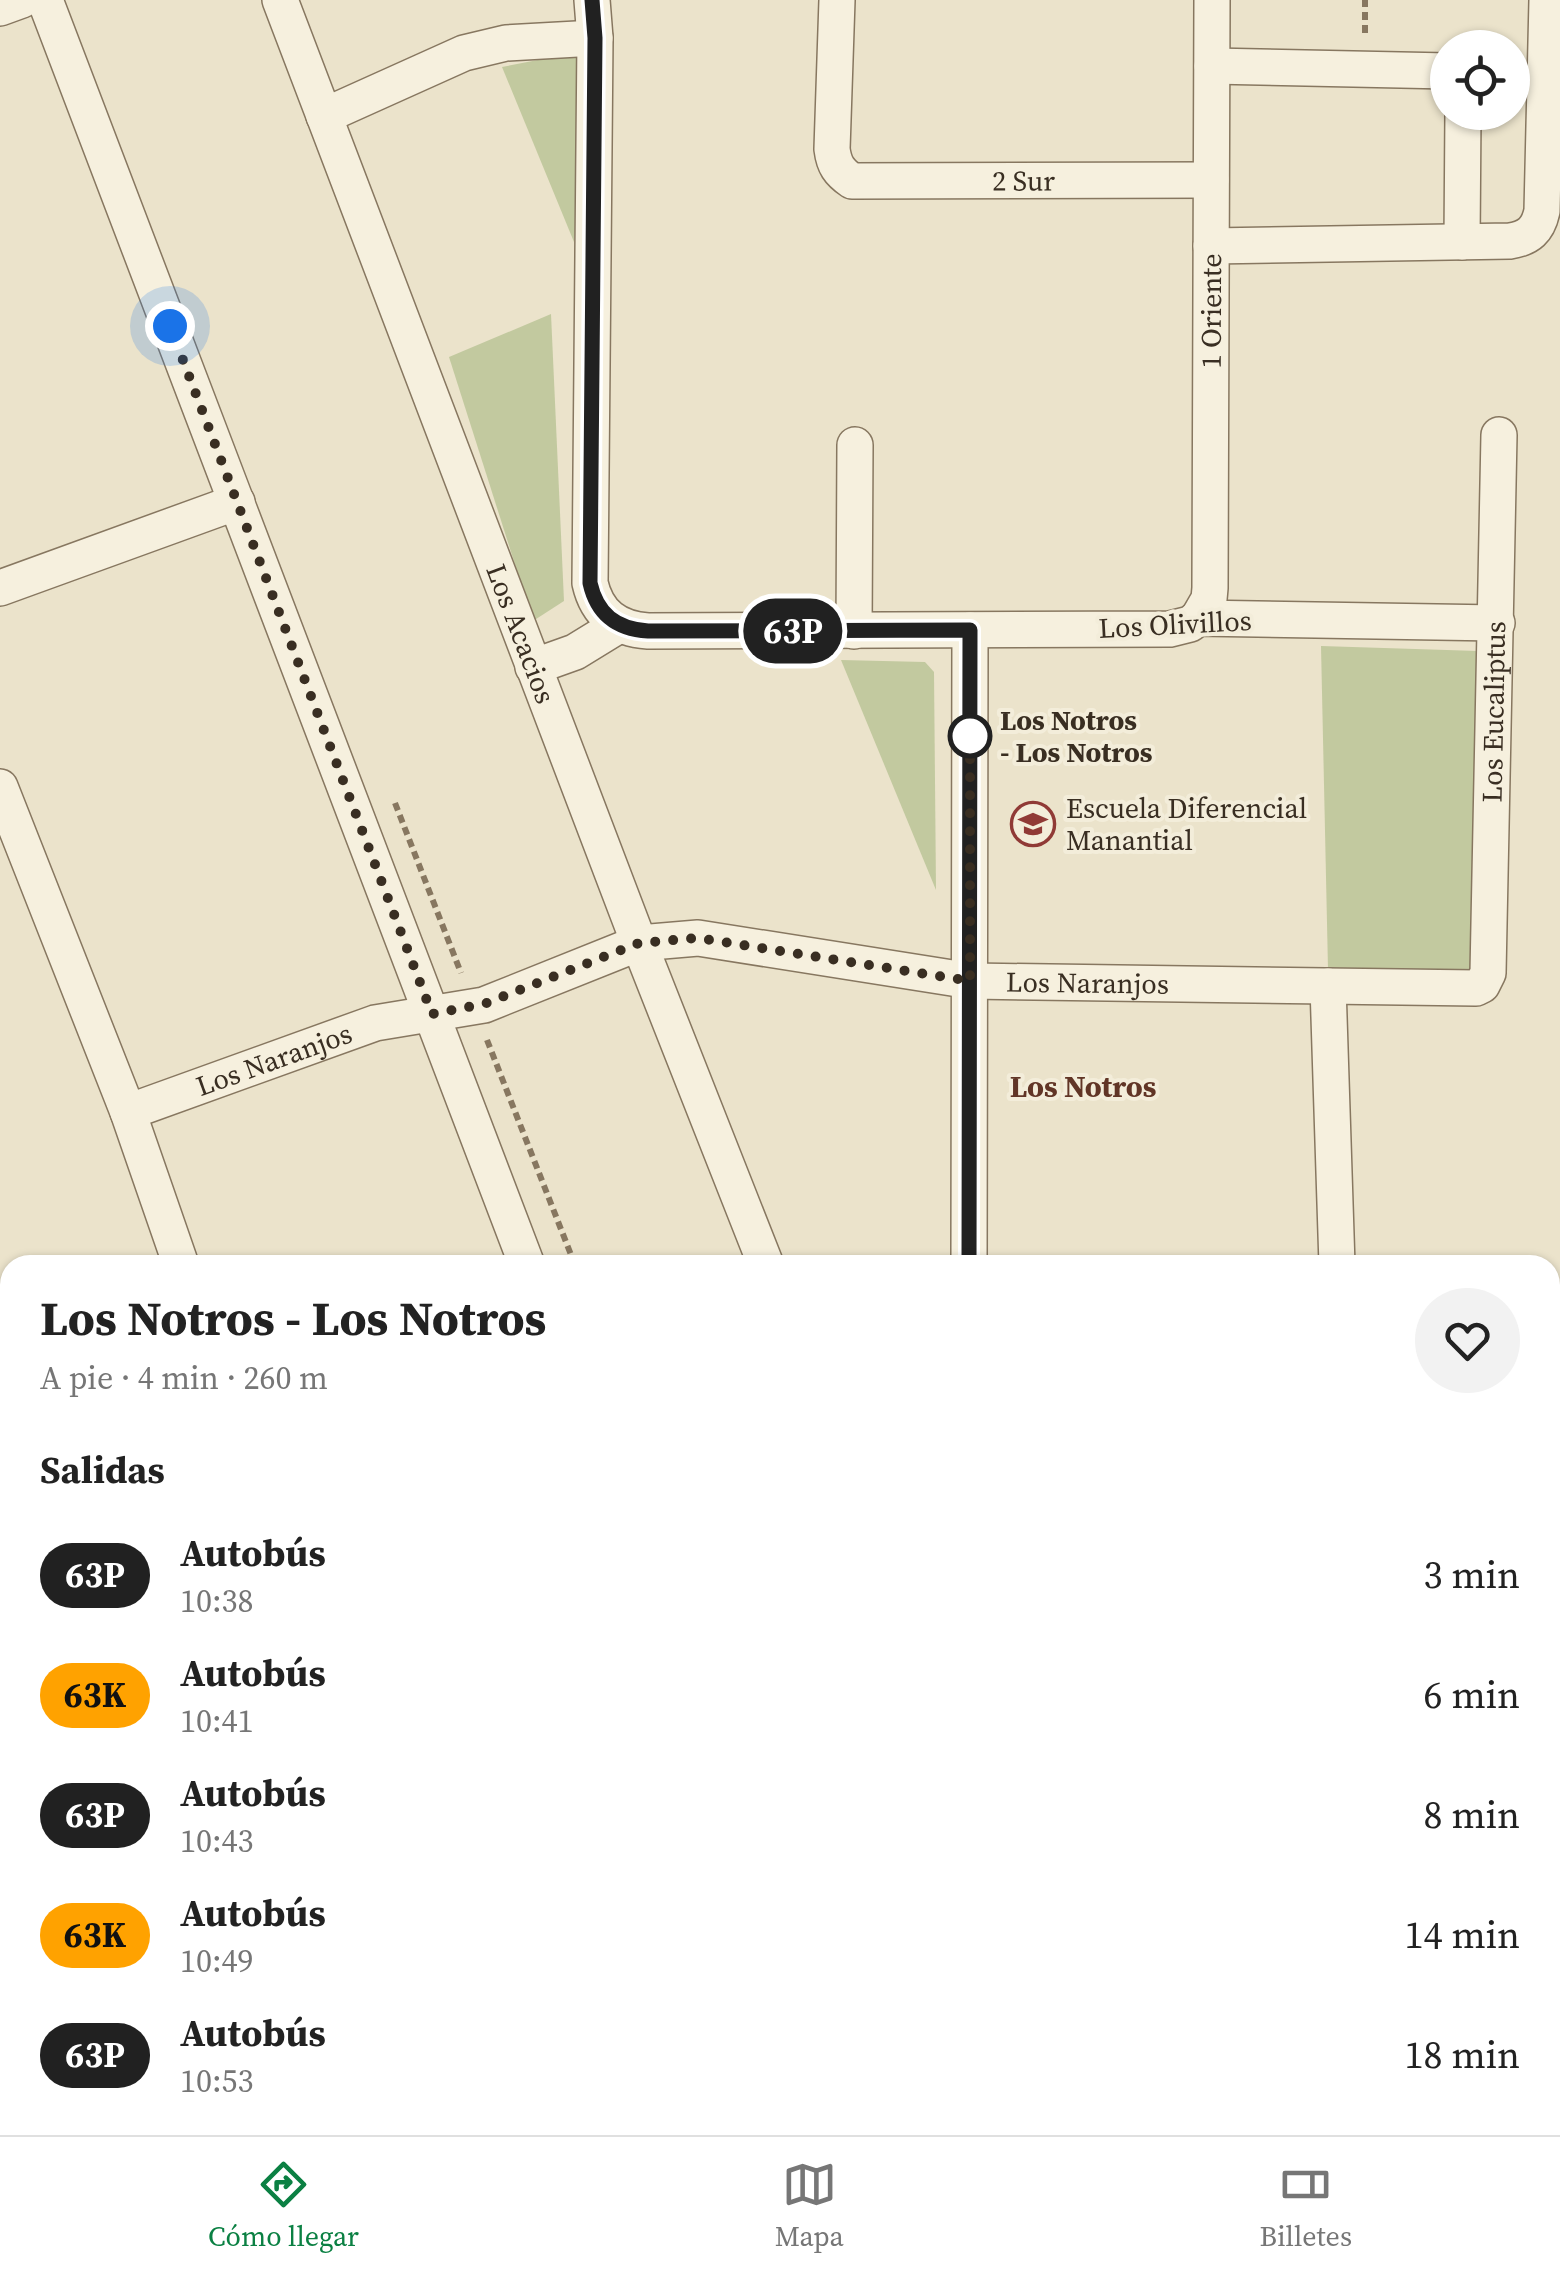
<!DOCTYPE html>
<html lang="es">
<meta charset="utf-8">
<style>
:root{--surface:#fff;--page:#f2f2f2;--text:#222;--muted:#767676;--line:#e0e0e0;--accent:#0b8043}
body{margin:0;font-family:"Source Serif 4",serif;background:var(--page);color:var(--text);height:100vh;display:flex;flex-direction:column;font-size:38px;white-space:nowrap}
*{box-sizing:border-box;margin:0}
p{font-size:32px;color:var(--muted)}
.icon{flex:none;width:55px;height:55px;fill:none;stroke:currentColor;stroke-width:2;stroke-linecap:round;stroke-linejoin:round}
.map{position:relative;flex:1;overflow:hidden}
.sheet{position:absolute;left:0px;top:1255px;width:1560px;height:880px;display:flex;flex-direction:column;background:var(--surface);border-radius:30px 30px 0 0;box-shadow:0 2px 8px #0004}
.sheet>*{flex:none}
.badge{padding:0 20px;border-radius:32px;font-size:35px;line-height:65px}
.buttons{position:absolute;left:1430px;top:30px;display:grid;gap:20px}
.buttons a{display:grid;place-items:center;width:100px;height:100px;border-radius:50%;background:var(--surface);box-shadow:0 2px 8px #0004;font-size:50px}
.you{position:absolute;width:50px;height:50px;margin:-25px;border:8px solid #fff;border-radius:50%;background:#1a73e8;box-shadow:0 0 0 15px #1a73e833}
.map>.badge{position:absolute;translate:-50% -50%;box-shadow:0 0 0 5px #fff}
h2{padding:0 40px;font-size:38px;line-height:90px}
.round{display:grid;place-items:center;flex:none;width:105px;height:105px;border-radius:52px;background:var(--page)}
.summary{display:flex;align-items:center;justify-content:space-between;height:170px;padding:0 40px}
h1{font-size:48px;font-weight:700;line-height:75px}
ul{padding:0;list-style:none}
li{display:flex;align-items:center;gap:30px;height:120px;padding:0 40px}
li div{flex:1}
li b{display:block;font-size:38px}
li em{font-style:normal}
li .badge{min-width:110px;font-weight:700;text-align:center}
.dock{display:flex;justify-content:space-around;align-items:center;height:140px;border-top:2px solid var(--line);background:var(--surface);font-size:28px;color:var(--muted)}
.dock a{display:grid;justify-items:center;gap:5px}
.dock .selected{color:var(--accent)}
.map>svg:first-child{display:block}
.green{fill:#c2c99f}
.water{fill:#abc0bb;stroke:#728e89;stroke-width:2.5}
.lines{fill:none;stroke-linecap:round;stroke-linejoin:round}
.minor-casing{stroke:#877760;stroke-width:38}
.path{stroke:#877760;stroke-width:6;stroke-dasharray:8 5;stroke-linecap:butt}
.minor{stroke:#f6f0de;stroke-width:35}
.line-casing{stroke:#fff;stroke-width:22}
.line{stroke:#212121;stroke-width:15}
.walk{stroke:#392e22;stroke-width:10;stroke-dasharray:0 18}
.stop-dot{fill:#fff;stroke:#212121;stroke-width:5}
.labels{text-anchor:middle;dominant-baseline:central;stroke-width:8;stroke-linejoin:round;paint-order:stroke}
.street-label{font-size:28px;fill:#392e22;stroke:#f3edda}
.stop-label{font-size:28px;font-weight:bold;fill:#392e22;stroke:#f3edda;text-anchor:start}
.poi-label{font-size:28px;fill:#392e22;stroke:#f3edda;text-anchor:start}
.neighbourhood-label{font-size:30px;font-weight:bold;fill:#613526;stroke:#f3edda}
</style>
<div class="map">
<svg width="1560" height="2135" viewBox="0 0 1560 2135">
<rect width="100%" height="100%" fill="#ebe3cb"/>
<!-- green -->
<g class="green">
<path d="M589,50l-15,192 -72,-175z"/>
<path d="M551,314l13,287 -31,20 -84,-264z"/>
<path d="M1321,646l157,5 -1,321 -149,-3z"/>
<path d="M841,660l84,2 9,10 2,218z"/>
<path d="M0,1334l10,18v773h647l-5,10h-652z"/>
</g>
<!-- water -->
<path class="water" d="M657,2125h334l-1,10h-338z"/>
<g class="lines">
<defs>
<g id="minor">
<path d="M45,0l482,1265"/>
<path id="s1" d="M280,0l359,943 127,322"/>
<path d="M592,0l3,38 -5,545c7,31 27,46 58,48l522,-2 20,-5 8,-6 299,5"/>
<path id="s2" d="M837,0l-5,149c2,16 7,23 20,32l359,-1"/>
<path d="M0,8l22,-8"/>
<path d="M1212,66l236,5"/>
<path d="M324,116l140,-63 42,-10 89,-5"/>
<path d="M1462,242l1,-130"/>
<path d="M1211,246l299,-5c19,-3 28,-11 32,-30l5,-211"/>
<path d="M0,588l237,-86"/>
<path id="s3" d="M1198,618l11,-19 1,-11 2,-588"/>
<path d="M854,631l1,-186"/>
<path d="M533,667l42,-15 44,-27"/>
<path d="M0,787l128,325 53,153"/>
<path d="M1328,986l9,279"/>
<path id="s4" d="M128,1112l247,-89 109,-18 155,-62 59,-5 273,43 505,7 6,-3 6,-12 11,-538"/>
<path d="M969,1265l1,-635"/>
<path d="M1388,2125l13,10"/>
<path d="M1467,2135l9,-10"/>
</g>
</defs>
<!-- minor casing -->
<use href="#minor" class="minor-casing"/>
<!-- path -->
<g class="path">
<path d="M1365,33v-33"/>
<path d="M395,803l66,170"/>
<path d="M487,1040l88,225"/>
</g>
<!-- minor -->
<use href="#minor" class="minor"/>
</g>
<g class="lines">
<defs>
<path id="line" d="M592,0l3,38 -5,545c7,31 26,46 58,48l322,-1 -1,635"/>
</defs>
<!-- line casing -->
<use href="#line" class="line-casing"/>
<!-- line -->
<use href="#line" class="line"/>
<!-- walk -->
<path class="walk" d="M170,326l262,688 52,-10 155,-61 59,-5 272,43v-245"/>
</g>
<!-- icons -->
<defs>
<symbol id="school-ring" viewBox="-11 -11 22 22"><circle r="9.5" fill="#f3edda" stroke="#903a36" stroke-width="1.5"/><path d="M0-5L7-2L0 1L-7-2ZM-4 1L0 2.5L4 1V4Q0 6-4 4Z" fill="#903a36"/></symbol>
</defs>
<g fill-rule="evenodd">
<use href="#school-ring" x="1008" y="799" width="50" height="50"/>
</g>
<!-- markers -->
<circle class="stop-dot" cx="970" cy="736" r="20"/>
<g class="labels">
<!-- street labels -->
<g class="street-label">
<text stroke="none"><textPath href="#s2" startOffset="360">2 Sur</textPath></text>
<text stroke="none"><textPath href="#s3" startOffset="310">1 Oriente</textPath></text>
<text transform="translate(1175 624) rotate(-3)">Los Olivillos</text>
<text stroke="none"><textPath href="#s1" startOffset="678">Los Acacios</textPath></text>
<text stroke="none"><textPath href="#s4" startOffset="1662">Los Eucaliptus</textPath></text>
<text stroke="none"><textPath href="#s4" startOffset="992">Los Naranjos</textPath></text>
<text stroke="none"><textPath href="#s4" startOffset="155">Los Naranjos</textPath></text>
</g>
<!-- stop labels -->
<g class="stop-label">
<text x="1000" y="720">Los Notros<tspan x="1000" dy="32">- Los Notros</tspan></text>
</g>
<!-- poi labels -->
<g class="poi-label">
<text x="1066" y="808">Escuela Diferencial<tspan x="1066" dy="32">Manantial</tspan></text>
</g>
<!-- neighbourhood labels -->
<g class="neighbourhood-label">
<text x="1083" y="1086">Los Notros</text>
</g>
</g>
</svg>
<div class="buttons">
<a><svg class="icon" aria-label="locate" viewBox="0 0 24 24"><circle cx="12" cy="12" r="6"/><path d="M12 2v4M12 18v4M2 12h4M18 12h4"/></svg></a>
</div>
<div class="you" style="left:170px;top:326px"></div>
<b class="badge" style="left:793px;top:631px;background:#212121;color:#fff">63P</b>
<section class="sheet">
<div class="summary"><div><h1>Los Notros - Los Notros</h1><p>A pie · 4 min · 260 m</p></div><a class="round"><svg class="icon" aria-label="heart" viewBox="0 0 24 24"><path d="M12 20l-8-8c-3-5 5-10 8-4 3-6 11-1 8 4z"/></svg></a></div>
<h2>Salidas</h2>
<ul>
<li><span class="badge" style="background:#212121;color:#fff">63P</span><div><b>Autobús</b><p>10:38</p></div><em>3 min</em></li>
<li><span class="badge" style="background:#ffa200;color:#111">63K</span><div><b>Autobús</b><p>10:41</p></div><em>6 min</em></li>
<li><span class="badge" style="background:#212121;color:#fff">63P</span><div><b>Autobús</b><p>10:43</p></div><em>8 min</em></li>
<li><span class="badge" style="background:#ffa200;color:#111">63K</span><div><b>Autobús</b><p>10:49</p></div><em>14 min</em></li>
<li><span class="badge" style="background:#212121;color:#fff">63P</span><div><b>Autobús</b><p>10:53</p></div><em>18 min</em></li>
</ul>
</section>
</div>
<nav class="dock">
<a class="selected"><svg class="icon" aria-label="directions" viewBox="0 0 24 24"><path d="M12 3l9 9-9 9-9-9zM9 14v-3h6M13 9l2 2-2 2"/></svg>Cómo llegar</a>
<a><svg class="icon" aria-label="map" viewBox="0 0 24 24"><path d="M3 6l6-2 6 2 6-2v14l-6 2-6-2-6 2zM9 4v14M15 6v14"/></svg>Mapa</a>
<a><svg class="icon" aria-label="tickets" viewBox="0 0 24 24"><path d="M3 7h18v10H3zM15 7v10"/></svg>Billetes</a>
</nav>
